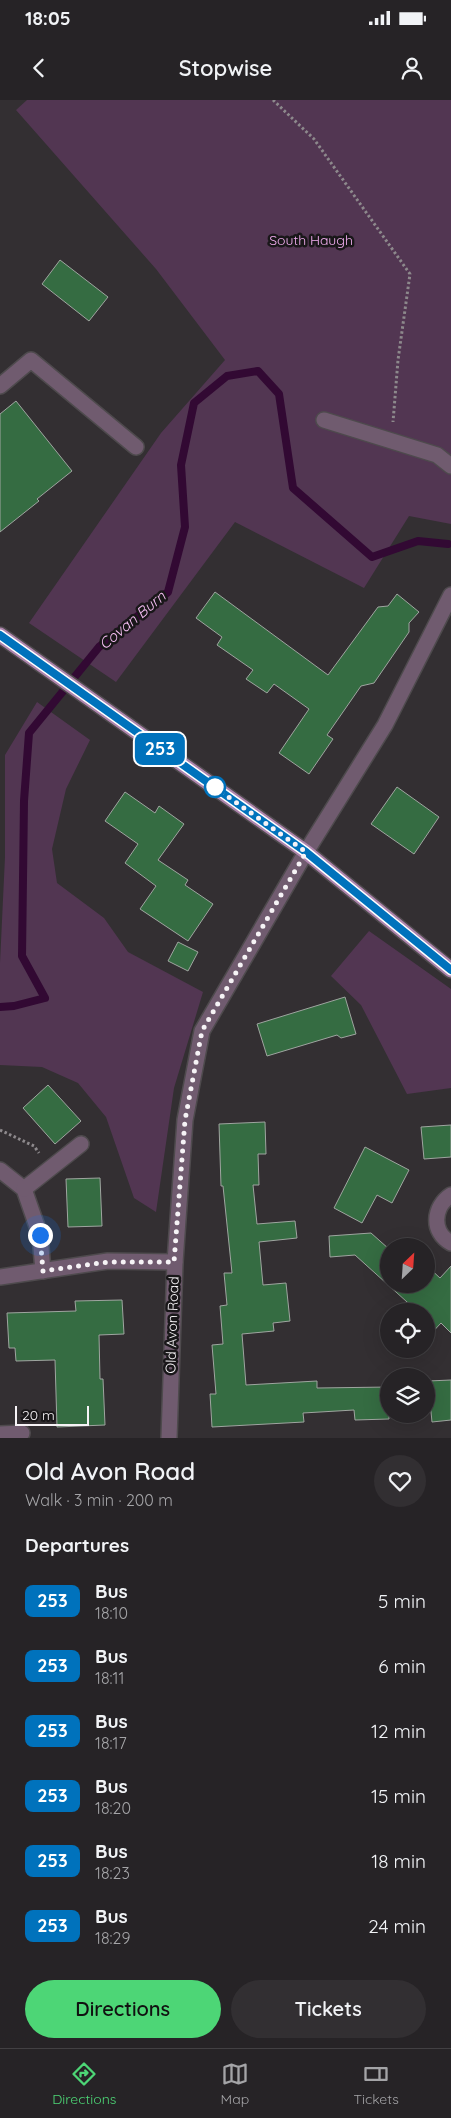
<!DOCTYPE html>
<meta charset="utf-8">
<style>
:root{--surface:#262326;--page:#322f32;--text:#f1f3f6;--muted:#a4a4a7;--line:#424043;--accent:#4dd676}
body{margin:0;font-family:Quicksand,sans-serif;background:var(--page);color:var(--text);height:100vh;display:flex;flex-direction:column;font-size:19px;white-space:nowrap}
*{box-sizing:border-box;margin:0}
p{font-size:16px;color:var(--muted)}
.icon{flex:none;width:28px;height:28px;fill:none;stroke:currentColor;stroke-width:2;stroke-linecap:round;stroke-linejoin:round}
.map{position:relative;height:1338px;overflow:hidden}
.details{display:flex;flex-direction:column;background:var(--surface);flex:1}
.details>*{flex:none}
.badge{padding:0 10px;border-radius:8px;font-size:18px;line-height:32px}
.needle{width:32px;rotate:25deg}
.controls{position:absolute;left:380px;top:1138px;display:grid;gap:10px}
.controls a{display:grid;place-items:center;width:55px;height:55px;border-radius:50%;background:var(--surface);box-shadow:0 5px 20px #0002,0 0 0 1px var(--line);font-size:25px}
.scale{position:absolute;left:15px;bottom:12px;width:74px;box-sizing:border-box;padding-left:5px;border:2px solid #f6f3f6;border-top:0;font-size:14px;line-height:18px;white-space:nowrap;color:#f6f3f6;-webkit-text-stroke:4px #191719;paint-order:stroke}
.you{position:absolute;width:25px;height:25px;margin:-12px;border:4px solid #fff;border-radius:50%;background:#1a73e8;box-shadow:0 0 0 8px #1a73e833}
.map>.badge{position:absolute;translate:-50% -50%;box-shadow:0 0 0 2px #fff}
h2{padding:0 25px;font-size:19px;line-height:45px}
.round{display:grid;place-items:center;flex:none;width:52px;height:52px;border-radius:26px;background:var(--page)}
.headline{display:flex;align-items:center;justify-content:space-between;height:85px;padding:0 25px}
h1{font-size:24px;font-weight:600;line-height:38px}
.button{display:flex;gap:10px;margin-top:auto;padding:10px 25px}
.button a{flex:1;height:58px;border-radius:30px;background:var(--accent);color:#111;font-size:20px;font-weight:600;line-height:58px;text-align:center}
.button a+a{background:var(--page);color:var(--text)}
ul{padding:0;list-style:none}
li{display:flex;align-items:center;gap:15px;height:65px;padding:0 25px}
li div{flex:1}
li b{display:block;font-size:19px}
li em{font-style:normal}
li .badge{min-width:55px;font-weight:700;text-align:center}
.status{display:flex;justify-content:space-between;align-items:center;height:35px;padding:0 25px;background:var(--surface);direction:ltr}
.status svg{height:14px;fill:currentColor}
header{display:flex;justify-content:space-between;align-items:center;height:65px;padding:0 25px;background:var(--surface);font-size:22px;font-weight:600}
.menu{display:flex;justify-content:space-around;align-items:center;height:70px;border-top:1px solid var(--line);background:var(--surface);font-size:14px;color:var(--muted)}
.menu a{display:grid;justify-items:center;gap:2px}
.menu .current{color:var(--accent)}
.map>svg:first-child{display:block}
.green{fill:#523652}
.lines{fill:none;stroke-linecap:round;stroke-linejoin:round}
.stream{stroke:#320933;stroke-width:8}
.building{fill:#356c42;stroke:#9fa5a0}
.service-casing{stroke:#4e4a4d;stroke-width:18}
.minor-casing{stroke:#4e4a4d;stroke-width:18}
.primary-casing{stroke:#4e4a4d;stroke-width:18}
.path{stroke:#8d898c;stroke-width:3;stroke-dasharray:2.5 2.5;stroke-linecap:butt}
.service{stroke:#705b6f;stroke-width:15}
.minor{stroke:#705b6f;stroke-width:15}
.primary{stroke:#ae85ad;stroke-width:15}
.line-casing{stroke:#fff;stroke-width:11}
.line{stroke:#0072bc;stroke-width:8}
.walk{stroke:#f6f3f6;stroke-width:5;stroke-dasharray:0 9}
.stop-dot{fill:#fff;stroke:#0072bc;stroke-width:2.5}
.labels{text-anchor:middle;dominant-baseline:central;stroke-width:5;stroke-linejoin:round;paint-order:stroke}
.park-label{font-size:14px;fill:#f3aef1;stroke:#191719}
.street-label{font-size:14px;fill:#f6f3f6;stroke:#191719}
.water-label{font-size:15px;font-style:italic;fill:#f8c0f6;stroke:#191719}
</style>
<div class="status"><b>18:05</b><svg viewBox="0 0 49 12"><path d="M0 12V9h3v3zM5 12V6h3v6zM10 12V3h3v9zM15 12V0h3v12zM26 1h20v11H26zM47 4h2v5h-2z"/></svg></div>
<header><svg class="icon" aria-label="back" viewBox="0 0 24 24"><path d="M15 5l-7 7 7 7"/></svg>Stopwise<svg class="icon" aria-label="person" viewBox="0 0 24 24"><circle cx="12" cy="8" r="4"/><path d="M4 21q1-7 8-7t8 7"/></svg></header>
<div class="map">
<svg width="451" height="1338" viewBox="0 0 451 1338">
<rect width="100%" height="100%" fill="#332f32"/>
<!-- green -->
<g class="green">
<path d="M27,0h424v424l-42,-8 -45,72 -129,-66 -119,160 -87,-59 132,-190 64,-73 -69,-91 -140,-159z"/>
<path d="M37,602l53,38 -24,49 -14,60 5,34 47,35 24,34 75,40 -29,96 -18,124 -22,-14 -28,-81 -28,-34 -36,-16 -42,-2v-102l5,-106v-102z"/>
<path d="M369,831l82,58v99l-44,6 -46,-89 -30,-29z"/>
</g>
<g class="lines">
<!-- stream -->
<path class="stream" d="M0,907l14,-1 31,-8 -23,-42 2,-155 5,-68 70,-86 69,-55 17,-65 -4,-62 13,-62 33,-27 31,-5 21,23 14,94 79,69 46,-16 30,3"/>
</g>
<!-- building -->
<g class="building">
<path d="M60,160l48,37 -19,24 -47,-37z"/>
<path d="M16,301l56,70 -35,28 2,2 -39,31v-118z"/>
<path d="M215,492l113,83 50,-68 10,-1 9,-12 22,18 -10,11v9l-35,51 -13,3 -34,49 6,4 -24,35 -30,-21 30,-44 -35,-25 -7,9 -21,-14 7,-9 -36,-25 5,-8 -26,-19z"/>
<path d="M397,687l42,30 -25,37 -43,-30z"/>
<path d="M125,692l30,21 4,-7 25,18 -26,36 30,20 -3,5 28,19 -25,37 -48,-32 16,-23 -31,-23 13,-19 -33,-23z"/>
<path d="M178,842l20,10 -10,19 -20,-10z"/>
<path d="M345,897l11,37 -15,4 -4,-3 -70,21 -10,-32z"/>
<path d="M48,985l33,36 -26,23 -32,-36z"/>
<path d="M265,1022l1,32h-8l1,31h-6l4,39 38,-3 2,17 -38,4 4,43 23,-2 4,38 -17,2 1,8 -32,3 4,51 71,-4v7l72,-1v32l-34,1 -1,-10 -51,3 1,9 -92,5 -2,-33h6l-4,-49 11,-1 -3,-38 7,-1 -3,-32h8l-9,-87h-2l-2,-62z"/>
<path d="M451,1025v32l-27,2 -3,-32z"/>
<path d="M365,1047l44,23 -17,33 -15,-8 -15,28 -28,-15z"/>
<path d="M100,1078l2,48 -34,1 -2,-48z"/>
<path d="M371,1133l18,16v35h37v-19l14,13 11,-12v67l-10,-10 -15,16v-28h-9l-62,-56 -25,2 -1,-21z"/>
<path d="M122,1200l2,34 -25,1 1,44h3l2,46 -48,2 -2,-67 -39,1 -1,-13h-6l-2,-35 69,-2 -1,-10z"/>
<path d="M451,1280v40l-19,2 -4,-41z"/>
</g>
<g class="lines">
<defs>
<g id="service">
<path d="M0,286l31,-26 105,87"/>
<path d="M324,320l113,35 14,11"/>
<path d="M306,752l79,-127 66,-130"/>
</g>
<g id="minor">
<path d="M0,1070l24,19 16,46 3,36"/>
<path d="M24,1089l57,-45"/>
<path d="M451,1095c-18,12 -20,37 0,48"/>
<path d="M0,1177l108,-16 67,1"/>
<path d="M0,1334l22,-1"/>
<path d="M169,1338l6,-176 10,-142 17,-89 104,-179"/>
</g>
<path id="primary" d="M0,535l306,217 145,118"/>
</defs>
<!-- service casing -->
<use href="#service" class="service-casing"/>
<!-- minor casing -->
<use href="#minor" class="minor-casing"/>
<!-- primary casing -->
<use href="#primary" class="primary-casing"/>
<!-- path -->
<g class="path">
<path d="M273,0l41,39 96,135 -12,86 -5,62"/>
<path d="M0,1030l34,16 5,7"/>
</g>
<!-- service -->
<use href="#service" class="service"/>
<!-- minor -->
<use href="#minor" class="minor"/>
<!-- primary -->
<use href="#primary" class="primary"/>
</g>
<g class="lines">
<defs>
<path id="line" d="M0,535l306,217 145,118"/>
</defs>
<!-- line casing -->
<use href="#line" class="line-casing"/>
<!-- line -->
<use href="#line" class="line"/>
<!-- walk -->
<path class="walk" d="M40,1135l3,36 65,-9h66l11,-142 17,-89 104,-179 -93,-66 2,1"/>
</g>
<!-- markers -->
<circle class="stop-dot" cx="215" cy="687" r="10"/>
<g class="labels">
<!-- park labels -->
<g class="park-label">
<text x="311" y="140">South Haugh</text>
</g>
<!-- street labels -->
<g class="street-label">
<text transform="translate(172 1225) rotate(-88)">Old Avon Road</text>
</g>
<!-- water labels -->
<g class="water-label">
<text transform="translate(132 520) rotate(-40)">Covan Burn</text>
</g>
</g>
</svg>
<div class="controls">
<a><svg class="needle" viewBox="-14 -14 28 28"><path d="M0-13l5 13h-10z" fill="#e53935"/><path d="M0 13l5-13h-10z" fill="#a4a4a7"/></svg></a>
<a><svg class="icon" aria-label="locate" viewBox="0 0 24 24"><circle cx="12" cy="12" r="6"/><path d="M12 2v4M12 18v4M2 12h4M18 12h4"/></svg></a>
<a><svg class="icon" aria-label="layers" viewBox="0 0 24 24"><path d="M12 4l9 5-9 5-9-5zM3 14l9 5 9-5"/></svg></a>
</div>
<div class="scale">20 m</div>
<div class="you" style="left:40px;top:1135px"></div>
<b class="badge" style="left:160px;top:649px;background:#0072bc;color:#fff">253</b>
</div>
<section class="details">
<div class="headline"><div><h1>Old Avon Road</h1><p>Walk · 3 min · 200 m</p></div><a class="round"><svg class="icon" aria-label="heart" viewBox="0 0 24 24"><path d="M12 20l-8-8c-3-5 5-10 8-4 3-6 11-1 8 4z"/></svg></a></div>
<h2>Departures</h2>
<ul>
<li><span class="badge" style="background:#0072bc;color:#fff">253</span><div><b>Bus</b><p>18:10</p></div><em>5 min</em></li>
<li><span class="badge" style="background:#0072bc;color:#fff">253</span><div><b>Bus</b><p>18:11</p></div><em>6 min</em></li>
<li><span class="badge" style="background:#0072bc;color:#fff">253</span><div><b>Bus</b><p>18:17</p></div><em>12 min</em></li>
<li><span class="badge" style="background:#0072bc;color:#fff">253</span><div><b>Bus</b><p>18:20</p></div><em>15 min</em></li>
<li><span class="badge" style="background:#0072bc;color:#fff">253</span><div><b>Bus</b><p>18:23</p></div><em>18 min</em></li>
<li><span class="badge" style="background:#0072bc;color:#fff">253</span><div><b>Bus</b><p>18:29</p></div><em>24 min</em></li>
</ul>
<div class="button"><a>Directions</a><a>Tickets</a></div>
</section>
<nav class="menu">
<a class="current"><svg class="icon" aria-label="directions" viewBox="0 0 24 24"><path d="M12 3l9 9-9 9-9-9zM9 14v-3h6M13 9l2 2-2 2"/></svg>Directions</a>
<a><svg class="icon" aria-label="map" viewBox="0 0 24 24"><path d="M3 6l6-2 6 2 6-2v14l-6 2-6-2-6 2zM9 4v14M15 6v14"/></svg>Map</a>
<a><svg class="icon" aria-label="tickets" viewBox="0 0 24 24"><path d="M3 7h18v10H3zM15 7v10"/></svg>Tickets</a>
</nav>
